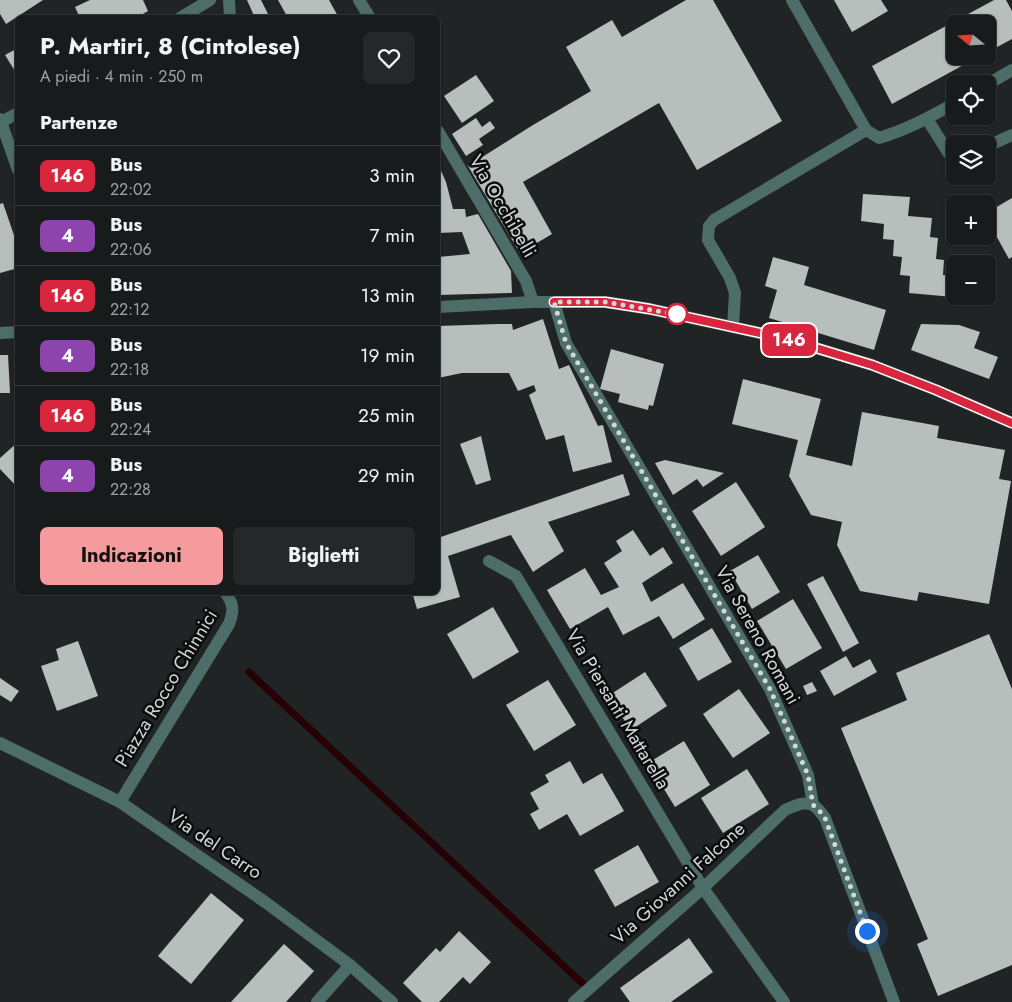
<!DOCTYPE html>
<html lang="it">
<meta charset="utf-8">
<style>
:root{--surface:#181b1b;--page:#252828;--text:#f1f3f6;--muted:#9fa1a3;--line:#36393a;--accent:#f59b9d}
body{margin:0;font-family:Jost,sans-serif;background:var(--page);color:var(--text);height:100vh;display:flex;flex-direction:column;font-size:19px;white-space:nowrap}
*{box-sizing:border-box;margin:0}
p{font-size:16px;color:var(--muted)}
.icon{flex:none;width:28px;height:28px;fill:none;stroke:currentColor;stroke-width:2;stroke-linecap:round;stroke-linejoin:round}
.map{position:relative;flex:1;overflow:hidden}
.side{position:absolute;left:15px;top:15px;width:425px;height:580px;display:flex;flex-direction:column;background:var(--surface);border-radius:8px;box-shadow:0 1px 4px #0004,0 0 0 1px var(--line)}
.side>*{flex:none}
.badge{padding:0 10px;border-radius:8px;font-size:18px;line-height:32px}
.needle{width:32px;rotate:288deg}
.tools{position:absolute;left:946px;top:15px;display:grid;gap:10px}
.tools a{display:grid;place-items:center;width:50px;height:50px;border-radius:8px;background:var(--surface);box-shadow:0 1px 4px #0004,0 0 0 1px var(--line);font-size:25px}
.you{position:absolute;width:25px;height:25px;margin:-12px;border:4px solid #fff;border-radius:50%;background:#1a73e8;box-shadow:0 0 0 8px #1a73e833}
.map>.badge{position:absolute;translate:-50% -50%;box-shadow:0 0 0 2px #fff}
h2{padding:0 25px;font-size:19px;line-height:45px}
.round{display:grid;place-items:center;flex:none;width:52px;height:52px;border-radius:8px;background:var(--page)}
.headline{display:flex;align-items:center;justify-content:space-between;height:85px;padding:0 25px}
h1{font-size:24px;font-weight:700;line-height:38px}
.cta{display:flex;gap:10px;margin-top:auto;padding:10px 25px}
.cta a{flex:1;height:58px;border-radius:8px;background:var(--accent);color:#111;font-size:20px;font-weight:700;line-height:58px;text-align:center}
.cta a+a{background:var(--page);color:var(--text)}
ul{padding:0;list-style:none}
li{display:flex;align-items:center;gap:15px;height:60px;padding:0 25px;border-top:1px solid var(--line)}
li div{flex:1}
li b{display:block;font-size:19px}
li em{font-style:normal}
li .badge{min-width:55px;font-weight:700;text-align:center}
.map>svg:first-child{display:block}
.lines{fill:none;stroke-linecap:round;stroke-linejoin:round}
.stream{stroke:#260005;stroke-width:7}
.building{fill:#b8bebc}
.minor{stroke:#4d6d68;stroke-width:12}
.line-casing{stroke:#fff;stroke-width:11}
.line{stroke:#d7263d;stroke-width:8}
.walk{stroke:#d4d7d7;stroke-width:5;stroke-dasharray:0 9}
.stop-dot{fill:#fff;stroke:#d7263d;stroke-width:2.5}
.labels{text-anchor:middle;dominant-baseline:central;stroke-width:5;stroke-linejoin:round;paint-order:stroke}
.street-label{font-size:19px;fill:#d4d7d7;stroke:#0b0d0d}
</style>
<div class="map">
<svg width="1012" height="1002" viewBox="0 0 1012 1002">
<rect width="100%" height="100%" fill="#202424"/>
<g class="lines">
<!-- stream -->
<path class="stream" d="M249,672l333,311"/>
</g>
<!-- building -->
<g class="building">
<path d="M0,0h43l-37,24 -6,-10z"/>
<path d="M90,0h53l5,11 -12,7h-56l-5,-11z"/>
<path d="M247,0h14l8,16 -14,2z"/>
<path d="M278,0h51l10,18h-51z"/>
<path d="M686,0h27l69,121 -85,49 -38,-67 -136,79 29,52 -32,19 -52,-87 65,-41 58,-34 -25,-44 46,-27 10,17z"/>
<path d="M834,0h47l7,11 -36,21z"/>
<path d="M994,0h12l6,11v28l-24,13v-28h-33v32h25l-88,48 -20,-38z"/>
<path d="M18,48v28l-13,-21z"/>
<path d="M476,75l18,26 -32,22 -18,-27z"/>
<path d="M476,118l6,9 8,-6 5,7 -16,11 4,6 -17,11 -14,-22z"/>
<path d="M438,164l8,18 7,27h12l1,8 12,-3 33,57 1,22 -74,2v-38l32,-3 -8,-22 -24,1z"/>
<path d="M863,194l47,3 -2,19 24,2 -2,19 8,1 -2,21 8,1 -1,15 12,1 -2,21 -44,-4 1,-17 -10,-1 2,-18 -9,-1 1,-16 -11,-1 1,-15 -23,-3z"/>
<path d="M1012,198v59l-3,2 -21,-38v-9z"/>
<path d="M3,203l15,44v21l-18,5v-69z"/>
<path d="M773,257l36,10 -5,18 82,25 -12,40 -105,-32 8,-28 -12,-4z"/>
<path d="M543,319l16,50 10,-4 29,61 5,-1 9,37 -39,10 -9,-37 -18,5 -17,-45 7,-4 -2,-6 -16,6 -9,-18h-47l-24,5v-52l60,-2h14l1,6z"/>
<path d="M921,324l38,1 21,7 -6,16 24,9 -9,22 -78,-29z"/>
<path d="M611,349l53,15 -11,42 -4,-1 -1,5 -30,-8 2,-8 -20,-5z"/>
<path d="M0,355h8l2,38h-10z"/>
<path d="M743,379l78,20 -15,56 46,11 10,-54 77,14 -2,12 68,12 -6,29 12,2 -22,123 -70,-12 -2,9 -57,-10 -23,-46 5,-23 -31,-7 -22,-39 9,-36 -66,-16z"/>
<path d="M481,436l10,44 -15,5 -16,-41z"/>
<path d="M18,442v46l-18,-19v-11z"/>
<path d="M665,460l59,13 -21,14 -6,-8 -24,16 -18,-32z"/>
<path d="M623,474l7,21 -82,27 16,29 -31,21 -22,-37 -63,21 12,41 -43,12 -5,-17h26v-54z"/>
<path d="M736,482l29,45 -44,29 -29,-45z"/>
<path d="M633,530l17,26 13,-9 10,16 -31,20 9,19 32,-19 22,36 -32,20 -14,-23 -36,19 -15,-28 -38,22 -23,-39 38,-22 16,27 18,-8 -15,-24 18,-12 -6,-10z"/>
<path d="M758,555l22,37 -28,17 -22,-38z"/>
<path d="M823,576l36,67 -16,9 -36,-68z"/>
<path d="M793,599l29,49 -36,21 -29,-48z"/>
<path d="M493,607l26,45 -46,27 -26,-45z"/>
<path d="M712,628l20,34 -34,19 -19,-33z"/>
<path d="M989,634l23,55v276l-74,31 -21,-52 11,-5 -87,-211 66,-28 -11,-27z"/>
<path d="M78,641l20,55 -41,15 -16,-45 18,-6 -3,-11z"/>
<path d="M846,656l7,12 17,-9 7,13 -43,24 -14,-25z"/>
<path d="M645,672l22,34 -36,24 -23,-34z"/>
<path d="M0,678l19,13 -8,11 -11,-7z"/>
<path d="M548,680l28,45 -42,26 -28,-46z"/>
<path d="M812,682l5,9 -10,4 -4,-9z"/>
<path d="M739,689l31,44 -37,25 -30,-44z"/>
<path d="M684,741l26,44 -35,22 -27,-44z"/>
<path d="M570,761l13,23 19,-11 22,38 -44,25 -13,-22 -28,16 -9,-16 9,-5 -9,-16 19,-11 -4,-7z"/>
<path d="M747,769l22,35 -46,29 -22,-35z"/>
<path d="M638,845l21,37 -44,25 -21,-37z"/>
<path d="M211,893l33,27 -53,64 -33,-28z"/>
<path d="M459,931l32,31 -21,22 -7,-7 -24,25h-17l-19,-19 33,-35 4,4z"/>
<path d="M689,938l24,34 -42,30h-41l-10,-14z"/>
<path d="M284,944l30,27 -28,31h-55z"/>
</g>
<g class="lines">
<!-- minor -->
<g class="minor">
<path d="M229,0l1,18"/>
<path d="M359,0l11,18"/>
<path d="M792,0l74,130 13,8c27,-8 51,-21 76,-35"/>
<path d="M180,18l30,-18"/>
<path d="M988,84l24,-14"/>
<path d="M0,119l18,51"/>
<path d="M927,119l26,41 2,-1"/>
<path d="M1,122l17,-9"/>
<path d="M438,131l88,150 7,21"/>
<path d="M988,146l24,-11"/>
<path d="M554,302l12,41 204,346 38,86 5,30 5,4 7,9 69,184"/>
<path d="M438,307l95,-5h72l45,7 133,29 89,27 64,25 76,33"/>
<path d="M733,327l2,-34 -5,-15 -22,-38 1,-14 5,-6 152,-90"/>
<path d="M0,333l18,-1"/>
<path d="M489,561l27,15 187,312 81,114"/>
<path d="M0,743l120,59 145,100 85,63 42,37"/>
<path d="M120,802l109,-178c5,-13 5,-20 -4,-32"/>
<path d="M317,1002l33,-37"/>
<path d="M574,1002l129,-114 82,-78c10,-4 17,-9 28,-5"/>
</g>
</g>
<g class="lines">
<defs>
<path id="line" d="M554,302h51l45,7 133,29 89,27 64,25 76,33"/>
</defs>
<!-- line casing -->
<use href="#line" class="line-casing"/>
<!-- line -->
<use href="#line" class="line"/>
<!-- walk -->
<path class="walk" d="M677,314l4,1 -76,-13h-51l12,41 204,346 38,86 5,30 5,4 7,9 42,113"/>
</g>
<!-- markers -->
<circle class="stop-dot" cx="677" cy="314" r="10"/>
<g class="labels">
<!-- street labels -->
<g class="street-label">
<text transform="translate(503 206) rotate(60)">Via Occhibelli</text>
<text transform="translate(758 635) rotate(61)">Via Sereno Romani</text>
<text transform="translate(166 688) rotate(-59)">Piazza Rocco Chinnici</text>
<text transform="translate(618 709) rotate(59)">Via Piersanti Mattarella</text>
<text transform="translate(215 844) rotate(34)">Via del Carro</text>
<text transform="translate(678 883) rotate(-42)">Via Giovanni Falcone</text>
</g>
</g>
</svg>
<div class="tools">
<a><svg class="needle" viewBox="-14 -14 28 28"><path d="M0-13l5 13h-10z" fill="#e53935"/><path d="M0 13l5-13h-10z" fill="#9fa1a3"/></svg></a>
<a><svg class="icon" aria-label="locate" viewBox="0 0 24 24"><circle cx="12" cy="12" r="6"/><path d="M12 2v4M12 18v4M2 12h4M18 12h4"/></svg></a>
<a><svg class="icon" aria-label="layers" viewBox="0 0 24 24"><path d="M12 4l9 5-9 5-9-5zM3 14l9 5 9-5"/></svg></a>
<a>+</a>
<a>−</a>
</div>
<div class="you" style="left:867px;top:931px"></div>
<b class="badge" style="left:789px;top:340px;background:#d7263d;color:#fff">146</b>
<section class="side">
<div class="headline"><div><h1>P. Martiri, 8 (Cintolese)</h1><p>A piedi · 4 min · 250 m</p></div><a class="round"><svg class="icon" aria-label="heart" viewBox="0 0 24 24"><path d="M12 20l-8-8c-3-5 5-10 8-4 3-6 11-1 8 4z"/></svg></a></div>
<h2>Partenze</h2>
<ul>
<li><span class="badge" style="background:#d7263d;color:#fff">146</span><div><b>Bus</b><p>22:02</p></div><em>3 min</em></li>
<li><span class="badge" style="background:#8e44ad;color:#fff">4</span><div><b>Bus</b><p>22:06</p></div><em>7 min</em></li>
<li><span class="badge" style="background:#d7263d;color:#fff">146</span><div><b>Bus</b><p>22:12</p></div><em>13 min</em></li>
<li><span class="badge" style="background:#8e44ad;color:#fff">4</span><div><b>Bus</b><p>22:18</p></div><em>19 min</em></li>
<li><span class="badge" style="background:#d7263d;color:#fff">146</span><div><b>Bus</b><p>22:24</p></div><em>25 min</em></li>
<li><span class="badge" style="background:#8e44ad;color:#fff">4</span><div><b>Bus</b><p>22:28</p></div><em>29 min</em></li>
</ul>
<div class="cta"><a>Indicazioni</a><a>Biglietti</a></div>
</section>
</div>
